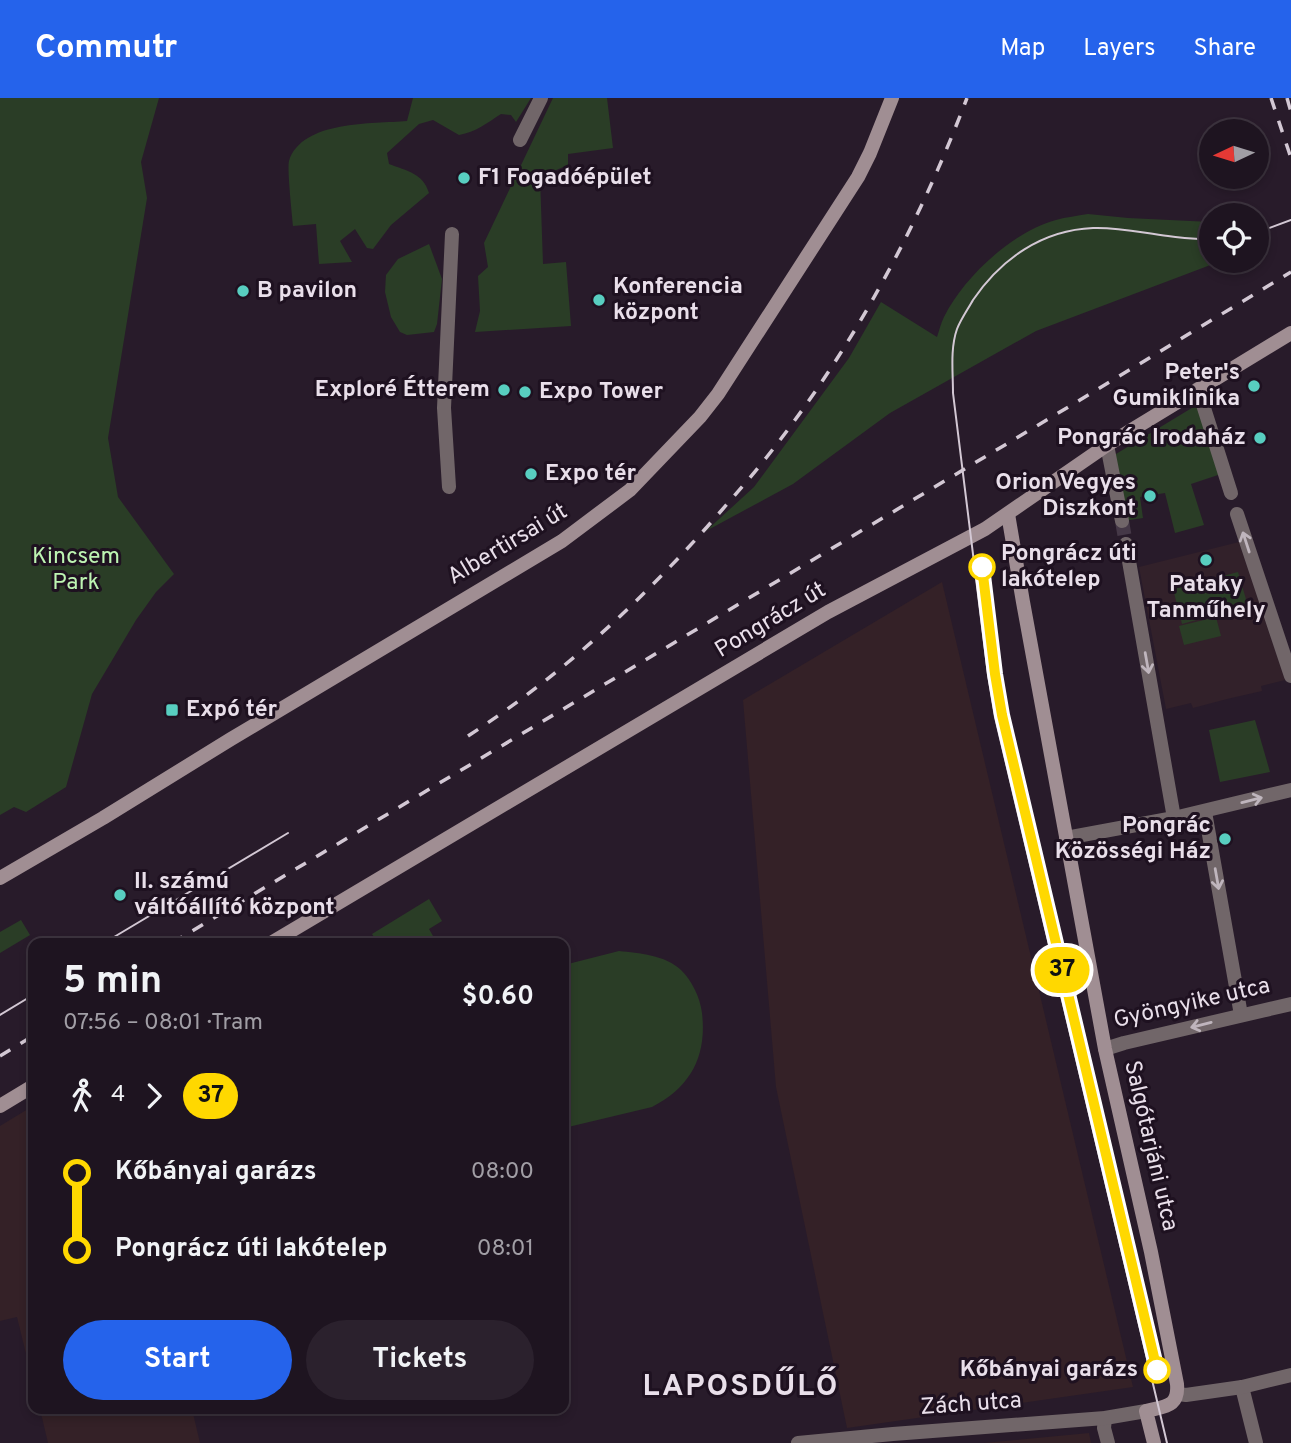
<!DOCTYPE html>
<meta charset="utf-8">
<style>
:root{--surface:#1e1420;--page:#2b212d;--text:#f1f3f6;--muted:#a19ea5;--line:#3c333e;--accent:#2563eb}
body{margin:0;font-family:Overpass,sans-serif;background:var(--page);color:var(--text);height:100vh;display:flex;flex-direction:column;font-size:26px;white-space:nowrap}
*{box-sizing:border-box;margin:0}
p{font-size:23px;color:var(--muted)}
.icon{flex:none;width:38px;height:38px;fill:none;stroke:currentColor;stroke-width:2;stroke-linecap:round;stroke-linejoin:round}
.map{position:relative;flex:1;overflow:hidden}
.sheet{position:absolute;left:28px;top:840px;width:541px;height:476px;display:flex;flex-direction:column;background:var(--surface);border-radius:14px;box-shadow:0 4px 10px #0003,0 0 0 2px var(--line)}
.sheet>*{flex:none}
.badge{padding:0 14px;border-radius:23px;font-size:24px;line-height:46px}
.needle{width:46px;rotate:266deg}
.fabs{position:absolute;left:1199px;top:21px;display:grid;gap:14px}
.fabs a{display:grid;place-items:center;width:70px;height:70px;border-radius:50%;background:var(--surface);box-shadow:0 4px 10px #0003,0 0 0 2px var(--line);font-size:35px}
.map>.badge{position:absolute;translate:-50% -50%;box-shadow:0 0 0 4px #fff}
.legs{display:flex;align-items:center;gap:10px;height:77px;padding:0 35px;font-size:23px}
.legs p{margin-inline-start:auto}
.summary{display:flex;align-items:center;justify-content:space-between;height:119px;padding:0 35px}
h1{font-size:38px;font-weight:700;line-height:52px}
.button{display:flex;gap:14px;margin-top:auto;padding:14px 35px}
.button a{flex:1;height:80px;border-radius:42px;background:var(--accent);color:#fff;font-size:28px;font-weight:700;line-height:80px;text-align:center}
.button a+a{background:var(--page);color:var(--text)}
ul{padding:0 35px;list-style:none}
li{display:flex;align-items:center;gap:24px;height:77px;font-size:26px}
li i{display:grid;place-items:center;width:10px;height:100%;margin:0 9px;background:currentColor}
li i::after{content:'';width:18px;height:18px;margin:-9px;border:5px solid;border-radius:50%;background:var(--surface)}
li p{margin-inline-start:auto}
li:first-child i{background:linear-gradient(#0000 50%,currentColor 0)}
li:last-child i{background:linear-gradient(currentColor 50%,#0000 0)}
header{display:flex;align-items:center;gap:42px;box-sizing:border-box;height:98px;padding:0 35px;background:var(--accent);color:#fff}
header strong{font-size:33px}
nav{display:flex;gap:38px;margin-inline-start:auto;font-size:24px}
.map>svg:first-child{display:block}
.industrial{fill:#342127}
.education{fill:#32212a}
.green{fill:#2a3d26}
.lines{fill:none;stroke-linecap:round;stroke-linejoin:round}
.street-tunnel{stroke:#453847;stroke-width:14;stroke-dasharray:14 7;stroke-linecap:butt}
.street{stroke:#716669;stroke-width:14}
.secondary{stroke:#a08e93;stroke-width:14}
.tram{stroke:#d3c8d4;stroke-width:2}
.rail{stroke:#d3c8d4;stroke-width:3.5;stroke-dasharray:12 12;stroke-linecap:butt}
.oneway{stroke:#bfb5bd}
.line-1-casing{stroke:#fff;stroke-width:16}
.line-1{stroke:#ffd800;stroke-width:10}
.poi-dot{fill:#58cec0;stroke:#1e1120;stroke-width:2.5}
.stop-1-dot{fill:#fff;stroke:#ffd800;stroke-width:3.5}
.labels{text-anchor:middle;dominant-baseline:central;stroke-width:6;stroke-linejoin:round;paint-order:stroke}
.poi-label{font-size:23px;font-weight:bold;fill:#e9dfea;stroke:#1e1120;text-anchor:start}
.street-label{font-size:23px;fill:#e9dfea;stroke:#1e1120}
.stop-label{font-size:23px;font-weight:bold;fill:#e9dfea;stroke:#1e1120;text-anchor:start}
.park-label{font-size:23px;fill:#bdf4b2;stroke:#1e1120}
.district-label{font-size:30px;font-weight:bold;letter-spacing:2px;fill:#e9dfea;stroke:#1e1120}
</style>
<header>
<strong>Commutr</strong>
<nav><a>Map</a><a>Layers</a><a>Share</a></nav>
</header>
<div class="map">
<svg width="1291" height="1345" viewBox="0 0 1291 1345">
<rect width="100%" height="100%" fill="#281b2a"/>
<!-- industrial -->
<g class="industrial">
<path d="M942,484l191,805 -286,41 -71,-341 -33,-387z"/>
<path d="M33,1008v276l-16,-65 -17,4v-195z"/>
<path d="M40,1311h152l8,34h-152z"/>
<path d="M1089,1335l2,10h-107z"/>
</g>
<!-- education -->
<path class="education" d="M1239,444l46,138 -24,6 1,5 -35,8 -34,9 -2,-5 -25,6 -27,-142z"/>
<!-- green -->
<g class="green">
<path d="M0,0h159l-18,64 6,36 -39,240 10,59 56,77 -18,18 -20,28 -44,74 -26,93 -40,25 -12,-5 -14,8z"/>
<path d="M413,0h118l-15,24 -5,-7 -10,-1c-14,9 -25,18 -42,21l-26,-15 -14,4 -32,29 2,11c18,7 34,9 40,29l-38,32 -18,24 -6,-1 -12,-19 -15,12 12,21 -33,2 -3,-40 -23,2c-1,-13 -6,-56 -4,-65 13,-41 84,-37 118,-40z"/>
<path d="M553,0h54l6,50 -45,6v11l-28,12 3,87 23,-2 5,64 -96,6 5,-21 -2,-35 10,-9 -4,-24z"/>
<path d="M1088,116l40,4 83,4v39h10l-185,70 -146,82 -97,71 -87,47 48,-44 95,-129 32,-56 56,35c2,-6 4,-14 7,-20 20,-40 68,-85 112,-97 10,-3 21,-4 32,-6z"/>
<path d="M429,146l13,35 -5,45 -3,8 -27,3 -7,-3 -9,-15 -6,-25 1,-17 12,-16z"/>
<path d="M1200,305l21,71 -30,10 13,41 -29,8 -10,-40 -25,4 3,21 -19,3 -13,-64z"/>
<path d="M1238,474l10,34 -66,18 -9,-35z"/>
<path d="M1216,519l5,19 -37,9 -5,-19z"/>
<path d="M1255,622l15,52 -50,10 -11,-52z"/>
<path d="M429,801l13,22 -13,8 8,14h-59l-6,-9z"/>
<path d="M21,822l9,15 -30,18v-21z"/>
<path d="M619,853c20,2 46,4 62,19 11,11 19,27 21,43 5,43 -11,74 -50,94l-88,21v-163z"/>
</g>
<g class="lines">
<!-- street-tunnel -->
<path class="street-tunnel" d="M1122,423l4,23"/>
<!-- street -->
<g class="street">
<path d="M520,42l21,-42"/>
<path d="M1198,291l33,104"/>
<path d="M1107,347l15,76"/>
<path d="M449,389l-5,-79 8,-174"/>
<path d="M1237,416l54,162"/>
<path d="M1126,446l48,274"/>
<path d="M1205,714l36,203"/>
<path d="M1066,740l108,-20 117,-28"/>
<path d="M1105,951l19,-6 167,-39"/>
<path d="M1242,1289l14,56"/>
<path d="M1178,1296l8,1 56,-8 49,-12"/>
<path d="M1105,1320l-1,10 4,15"/>
<path d="M798,1345l95,-9 212,-16 41,-7"/>
</g>
<!-- secondary -->
<g class="secondary">
<path d="M1008,416l15,88 82,447 46,203 26,132c2,24 -13,22 -31,27l8,32"/>
<path d="M0,780l103,-60 128,-79 331,-198 68,-51 70,-73 18,-23 140,-217 12,-24 22,-55"/>
<path d="M271,845l557,-331 157,-83 122,-84 184,-112"/>
<path d="M0,1008l33,-20"/>
</g>
<!-- tram -->
<g class="tram">
<path d="M1256,135l35,-13"/>
<path d="M104,845l184,-110"/>
<path d="M0,917l33,-20"/>
<path d="M1167,1345l-172,-726 -7,-42 -35,-282c0,-21 -3,-44 4,-64 4,-10 11,-20 16,-29 28,-41 69,-70 120,-72 26,-1 50,5 75,8 14,2 29,3 43,4"/>
</g>
<!-- rail -->
<g class="rail">
<path d="M1271,0l20,60"/>
<path d="M1287,0l4,14"/>
<path d="M468,638c91,-59 167,-129 239,-209 20,-23 40,-45 59,-69 86,-108 152,-231 201,-360"/>
<path d="M172,845l898,-537 221,-134"/>
<path d="M0,958l33,-20"/>
</g>
</g>
<!-- one-way arrows -->
<defs><path id="oneway-shaft" d="M-6 0H5M1.5-3L5.5 0L1.5 3" fill="none" stroke-width="1.6" stroke-linecap="round" stroke-linejoin="round" transform="scale(1.75)"/></defs>
<g class="oneway">
<use href="#oneway-shaft" transform="translate(1246 444) rotate(-108)"/>
<use href="#oneway-shaft" transform="translate(1147 565) rotate(80)"/>
<use href="#oneway-shaft" transform="translate(1252 702) rotate(-14)"/>
<use href="#oneway-shaft" transform="translate(1217 781) rotate(80)"/>
<use href="#oneway-shaft" transform="translate(1201 927) rotate(166)"/>
</g>
<g class="lines">
<defs>
<path id="line-1" d="M982,469l13,107 7,41 155,655"/>
</defs>
<!-- line-1 casing -->
<use href="#line-1" class="line-1-casing"/>
<!-- line-1 -->
<use href="#line-1" class="line-1"/>
</g>
<!-- markers -->
<g class="poi-dot">
<circle cx="464" cy="80" r="7"/>
<circle cx="243" cy="193" r="7"/>
<circle cx="599" cy="202" r="7"/>
<circle cx="1254" cy="288" r="7"/>
<circle cx="504" cy="292" r="7"/>
<circle cx="525" cy="294" r="7"/>
<circle cx="1260" cy="340" r="7"/>
<circle cx="531" cy="376" r="7"/>
<circle cx="1150" cy="398" r="7"/>
<circle cx="1206" cy="462" r="7"/>
<rect x="165" y="605" width="14" height="14" rx="3.5"/>
<circle cx="1225" cy="741" r="7"/>
<circle cx="120" cy="797" r="7"/>
</g>
<g class="stop-1-dot">
<circle cx="982" cy="469" r="12"/>
<circle cx="1157" cy="1272" r="12"/>
</g>
<g class="labels">
<!-- poi labels -->
<g class="poi-label">
<text x="478" y="80">F1 Fogadóépület</text>
<text x="613" y="189">Konferencia<tspan x="613" dy="26">központ</tspan></text>
<text x="257" y="193">B pavilon</text>
<text x="1240" y="275" text-anchor="end">Peter's<tspan x="1240" dy="26">Gumiklinika</tspan></text>
<text x="490" y="292" text-anchor="end">Exploré Étterem</text>
<text x="539" y="294">Expo Tower</text>
<text x="1246" y="340" text-anchor="end">Pongrác Irodaház</text>
<text x="545" y="376">Expo tér</text>
<text x="1136" y="385" text-anchor="end">Orion Vegyes<tspan x="1136" dy="26">Diszkont</tspan></text>
<text x="1206" y="487" text-anchor="middle">Pataky<tspan x="1206" dy="26">Tanműhely</tspan></text>
<text x="186" y="612">Expó tér</text>
<text x="1211" y="728" text-anchor="end">Pongrác<tspan x="1211" dy="26">Közösségi Ház</tspan></text>
<text x="134" y="784">II. számú<tspan x="134" dy="26">váltóállító központ</tspan></text>
</g>
<!-- street labels -->
<g class="street-label">
<text transform="translate(508 447) rotate(-31)">Albertirsai út</text>
<text transform="translate(771 523) rotate(-31)">Pongrácz út</text>
<text transform="translate(1192 906) rotate(-13)">Gyöngyike utca</text>
<text transform="translate(1150 1048) rotate(77)">Salgótarjáni utca</text>
<text transform="translate(971 1307) rotate(-4)">Zách utca</text>
</g>
<!-- stop labels -->
<g class="stop-label">
<text x="1001" y="456">Pongrácz úti<tspan x="1001" dy="26">lakótelep</tspan></text>
<text x="1138" y="1272" text-anchor="end">Kőbányai garázs</text>
</g>
<!-- park labels -->
<g class="park-label">
<text x="76" y="459">Kincsem<tspan x="76" dy="26">Park</tspan></text>
</g>
<!-- district labels -->
<g class="district-label">
<text x="741" y="1289">LAPOSDŰLŐ</text>
</g>
</g>
</svg>
<div class="fabs">
<a><svg class="needle" viewBox="-14 -14 28 28"><path d="M0-13l5 13h-10z" fill="#e53935"/><path d="M0 13l5-13h-10z" fill="#a19ea5"/></svg></a>
<a><svg class="icon" aria-label="locate" viewBox="0 0 24 24"><circle cx="12" cy="12" r="6"/><path d="M12 2v4M12 18v4M2 12h4M18 12h4"/></svg></a>
</div>
<b class="badge" style="left:1062px;top:872px;background:#ffd800;color:#111">37</b>
<section class="sheet">
<div class="summary"><div><h1>5 min</h1><p>07:56 – 08:01 · Tram</p></div><b>$0.60</b></div>
<div class="legs"><svg class="icon" aria-label="walk" viewBox="0 0 24 24"><circle cx="13" cy="4" r="2"/><path d="M13 8l-2 6 4 7M11 14l-3 7M7 12l3-4h3l4 4"/></svg>4<svg class="icon" aria-label="forward" viewBox="0 0 24 24"><path d="M9 5l7 7-7 7"/></svg><b class="badge" style="background:#ffd800;color:#111">37</b></div>
<ul>
<li><i style="color:#ffd800"></i><b>Kőbányai garázs</b><p>08:00</p></li>
<li><i style="color:#ffd800"></i><b>Pongrácz úti lakótelep</b><p>08:01</p></li>
</ul>
<div class="button"><a>Start</a><a>Tickets</a></div>
</section>
</div>
